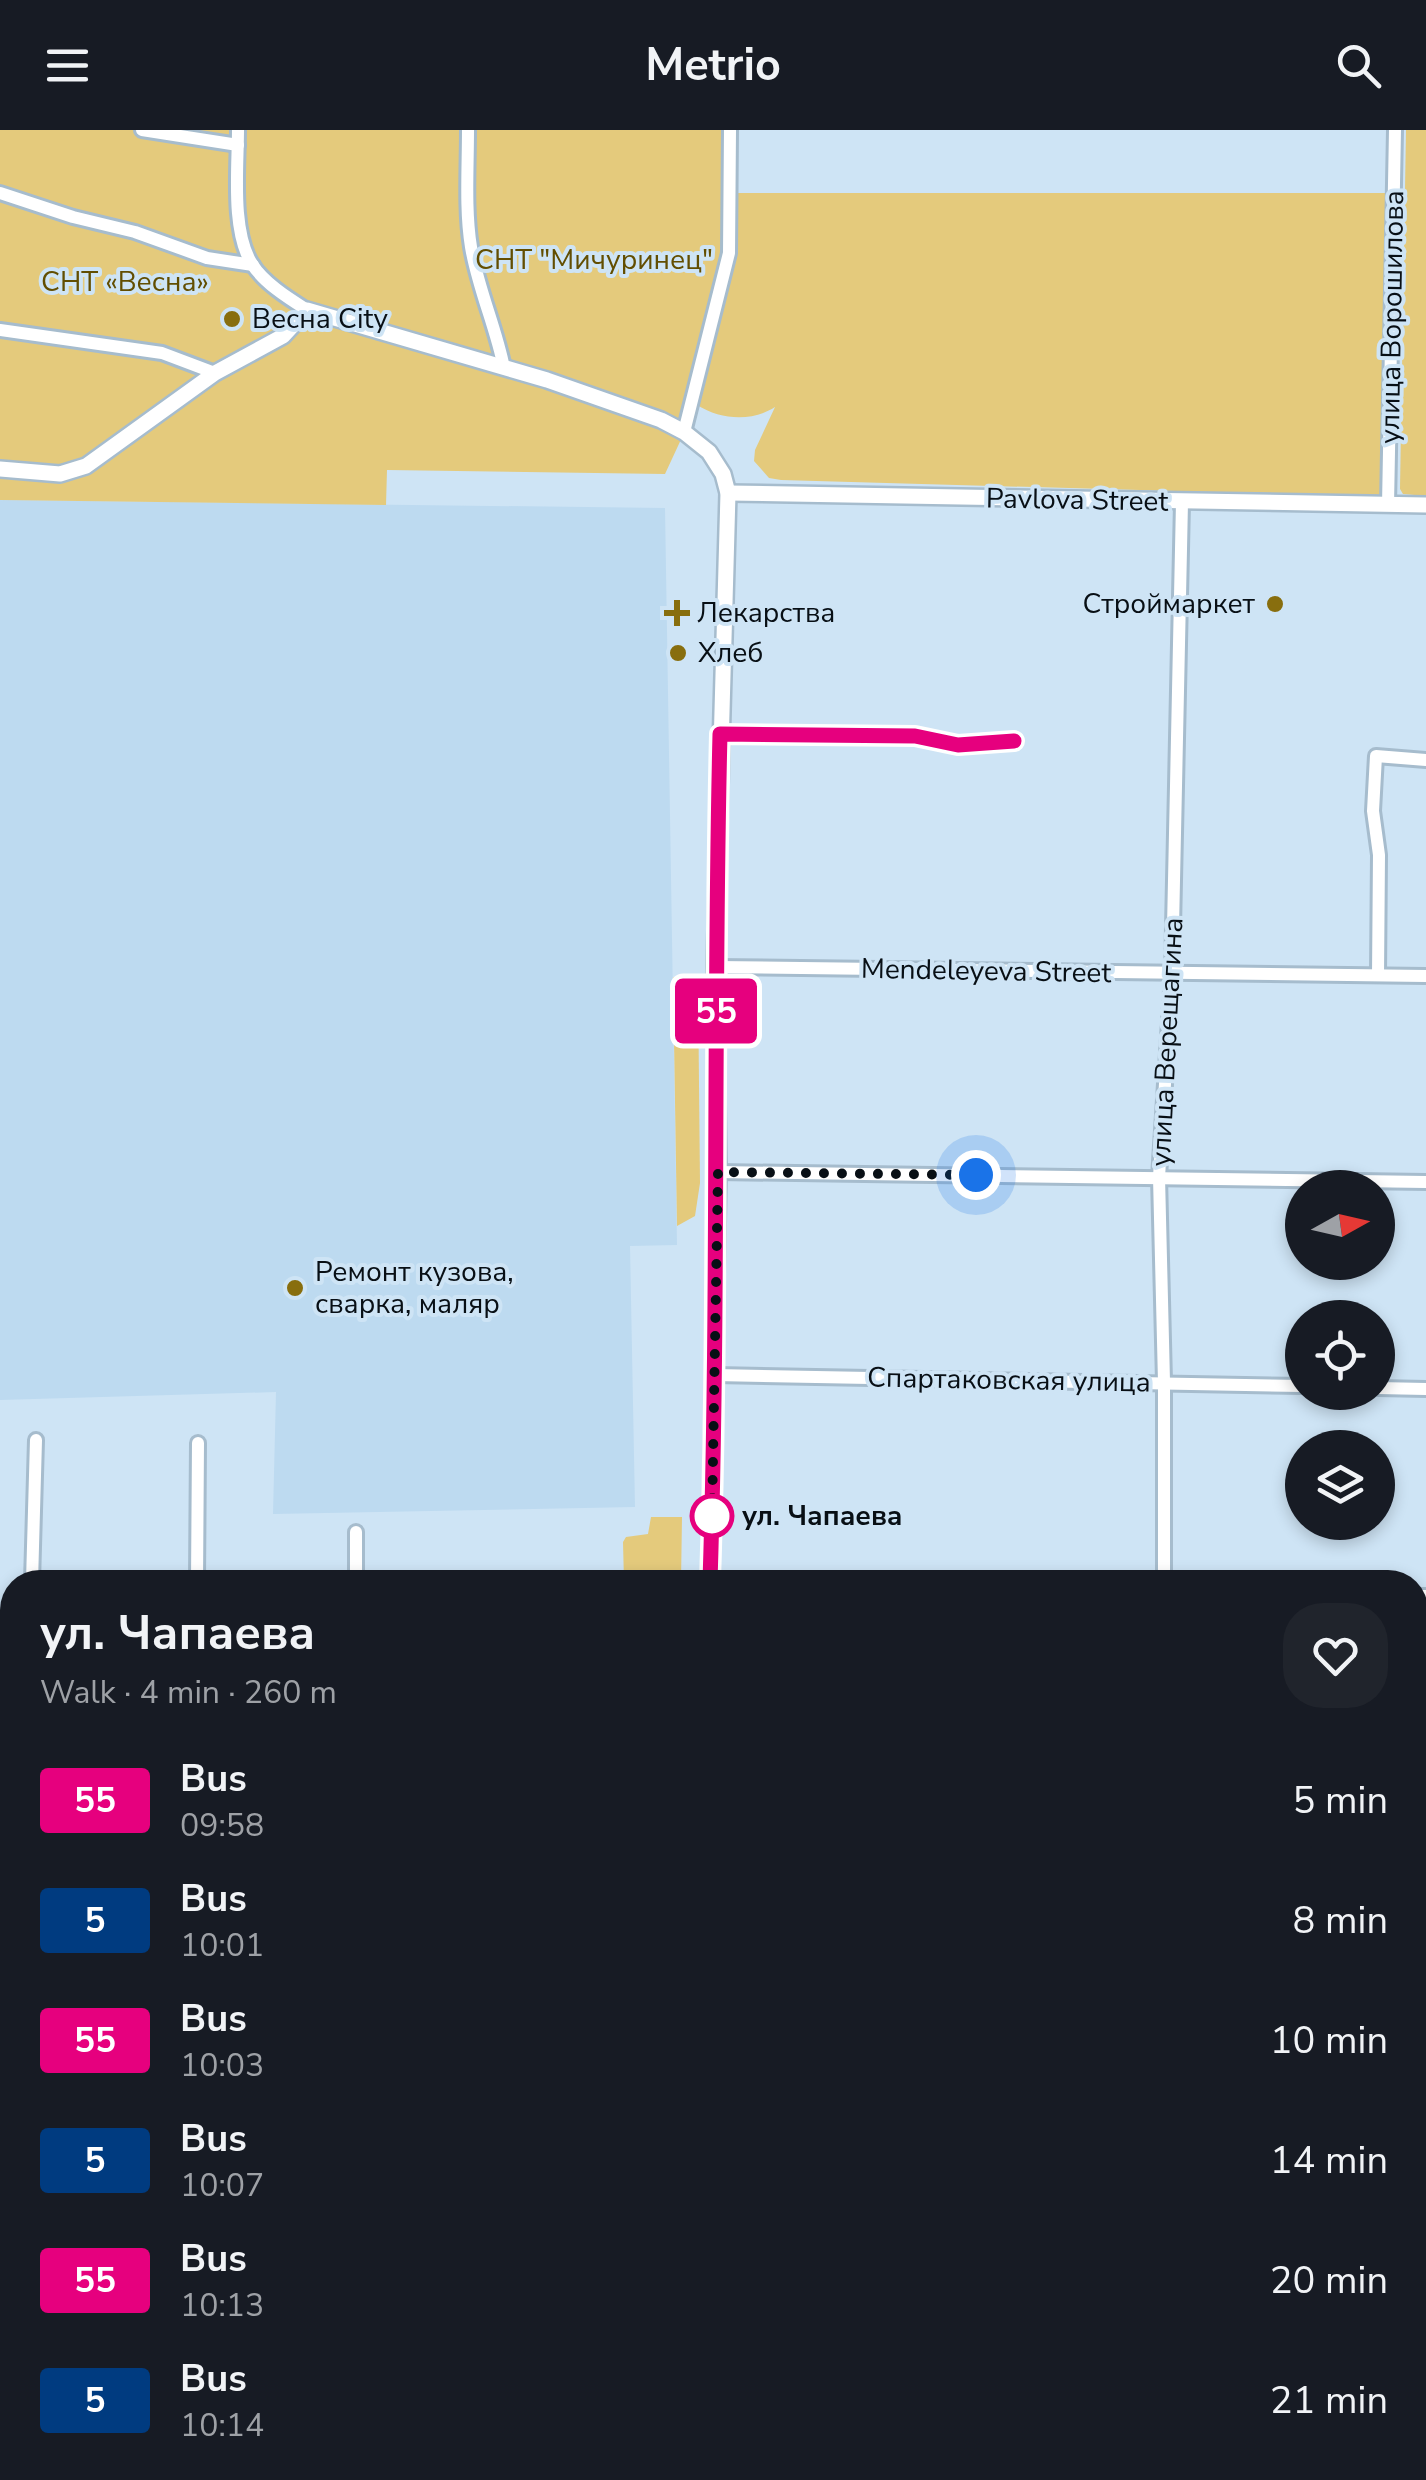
<!DOCTYPE html>
<meta charset="utf-8">
<style>
:root{--surface:#171b24;--page:#20242c;--text:#f1f3f6;--muted:#9ea1a6}
body{margin:0;font-family:"Nunito Sans",sans-serif;background:var(--page);color:var(--text);height:100vh;display:flex;flex-direction:column;font-size:38px;white-space:nowrap}
*{box-sizing:border-box;margin:0}
p{font-size:32px;color:var(--muted)}
.icon{flex:none;width:55px;height:55px;fill:none;stroke:currentColor;stroke-width:2;stroke-linecap:round;stroke-linejoin:round}
.map{position:relative;flex:1;overflow:hidden}
.side{position:absolute;left:0px;top:1440px;width:1428px;height:910px;display:flex;flex-direction:column;background:var(--surface);border-radius:40px 40px 0 0;box-shadow:0 5px 15px #0003}
.side>*{flex:none}
.badge{padding:0 20px;border-radius:8px;font-size:35px;line-height:65px}
.needle{width:65px;rotate:82deg}
.buttons{position:absolute;left:1285px;top:1040px;display:grid;gap:20px}
.buttons a{display:grid;place-items:center;width:110px;height:110px;border-radius:50%;background:var(--surface);box-shadow:0 5px 15px #0003;font-size:50px}
.you{position:absolute;width:50px;height:50px;margin:-25px;border:8px solid #fff;border-radius:50%;background:#1a73e8;box-shadow:0 0 0 15px #1a73e833}
.map>.badge{position:absolute;translate:-50% -50%;box-shadow:0 0 0 5px #fff}
.round{display:grid;place-items:center;flex:none;width:105px;height:105px;border-radius:40px;background:var(--page)}
.headline{display:flex;align-items:center;justify-content:space-between;height:170px;padding:0 40px}
h1{font-size:48px;font-weight:700;line-height:75px}
ul{padding:0;list-style:none}
li{display:flex;align-items:center;gap:30px;height:120px;padding:0 40px}
li div{flex:1}
li b{display:block;font-size:38px}
li em{font-style:normal}
li .badge{min-width:110px;font-weight:700;text-align:center}
header{display:flex;justify-content:space-between;align-items:center;height:130px;padding:0 40px;background:var(--surface);font-size:45px;font-weight:700}
.map>svg:first-child{display:block}
.built{fill:#bddaf0}
.green{fill:#e4ca7c}
.lines{fill:none;stroke-linecap:round;stroke-linejoin:round}
.minor-casing{stroke:#a6bccd;stroke-width:18}
.tertiary-casing{stroke:#a6bccd;stroke-width:20}
.minor{stroke:#fff;stroke-width:12}
.tertiary{stroke:#fff;stroke-width:15}
.line-casing{stroke:#fff;stroke-width:22}
.line{stroke:#e6007e;stroke-width:15}
.walk{stroke:#080f15;stroke-width:10;stroke-dasharray:0 18}
.poi-dot{fill:#886e0e;stroke:#cee4f5;stroke-width:4}
.stop-dot{fill:#fff;stroke:#e6007e;stroke-width:5}
.labels{text-anchor:middle;dominant-baseline:central;stroke-width:8;stroke-linejoin:round;paint-order:stroke}
.park-label{font-size:28px;fill:#624e01;stroke:#cee4f5}
.street-label{font-size:28px;fill:#080f15;stroke:#cee4f5}
.poi-label{font-size:28px;fill:#080f15;stroke:#cee4f5;text-anchor:start}
.stop-label{font-size:28px;font-weight:bold;fill:#080f15;stroke:#cee4f5;text-anchor:start}
</style>
<header><svg class="icon" aria-label="menu" viewBox="0 0 24 24"><path d="M4 6h16M4 12h16M4 18h16"/></svg>Metrio<svg class="icon" aria-label="search" viewBox="0 0 24 24"><circle cx="10" cy="10" r="6"/><path d="M15 15l6 6"/></svg></header>
<div class="map">
<svg width="1426" height="2350" viewBox="0 0 1426 2350">
<rect width="100%" height="100%" fill="#cee4f5"/>
<!-- built -->
<path class="built" d="M0,370l665,8 12,737 -47,1 5,261 -362,7 3,-122 -276,8z"/>
<!-- green -->
<g class="green">
<path d="M0,0h730l1,63h663l-6,304 -607,-17 -12,-2 -15,-17 1,-11 20,-43c-23,15 -54,13 -78,-2l-32,69 -278,-4 -1,35 -386,-5z"/>
<path d="M1406,0h20v366l-23,-2 -3,-5z"/>
<path d="M673,847l25,7 2,199 -5,33 -18,10z"/>
<path d="M651,1387h31l-1,65h-57l-1,-40 3,-5 22,-3z"/>
</g>
<g class="lines">
<defs>
<g id="minor">
<path d="M142,0l96,15"/>
<path d="M238,0c0,38 -7,101 14,134 12,19 36,34 55,46"/>
<path d="M468,0c0,38 -3,80 3,117 7,42 25,80 33,121"/>
<path d="M0,63l73,24 62,15 72,26 46,7"/>
<path d="M0,200l162,23 53,20"/>
<path d="M684,302l45,-179 1,-123"/>
<path d="M1388,375l7,-375"/>
<path d="M720,604l195,3 43,8 56,-4"/>
<path d="M715,837l711,9"/>
<path d="M1378,845l1,-120 -6,-44 3,-55 50,4"/>
<path d="M718,1042l708,10"/>
<path d="M715,1245l587,11"/>
<path d="M1378,1258l48,1"/>
<path d="M356,1402v50"/>
<path d="M32,1452l4,-142"/>
<path d="M197,1452l1,-139"/>
<path d="M1164,1452v-200l-5,-205 13,-202 10,-473"/>
<path d="M1415,1466h11"/>
<path d="M1415,1676h11"/>
<path d="M1415,1882h11"/>
<path d="M1415,2090h11"/>
<path d="M1415,2297h11"/>
<path d="M370,2338v12"/>
<path d="M536,2338v12"/>
<path d="M18,2350v-12"/>
<path d="M188,2350v-12"/>
<path d="M1153,2350v-12"/>
</g>
<g id="tertiary">
<path d="M0,339l60,5 26,-8 129,-93 68,-37 24,-26 240,70 114,40 23,12 25,20 14,22 5,19 -13,474 3,205 -8,410"/>
<path d="M728,363l698,12"/>
<path d="M0,2075l12,-1"/>
<path d="M715,2350v-12"/>
</g>
</defs>
<!-- minor casing -->
<use href="#minor" class="minor-casing"/>
<!-- tertiary casing -->
<use href="#tertiary" class="tertiary-casing"/>
<!-- minor -->
<use href="#minor" class="minor"/>
<!-- tertiary -->
<use href="#tertiary" class="tertiary"/>
</g>
<g class="lines">
<defs>
<path id="line" d="M710,1452c9,-282 3,-565 10,-848l195,2 43,9 56,-4"/>
</defs>
<!-- line casing -->
<use href="#line" class="line-casing"/>
<!-- line -->
<use href="#line" class="line"/>
<!-- walk -->
<path class="walk" d="M712,1386l6,-344 258,3"/>
</g>
<!-- markers -->
<g class="poi-dot">
<circle cx="232" cy="189" r="10"/>
<circle cx="1275" cy="474" r="10"/>
<path d="M672 468h10v10h10v10h-10v10h-10v-10h-10v-10h10z"/>
<circle cx="678" cy="523" r="10"/>
<circle cx="295" cy="1158" r="10"/>
</g>
<circle class="stop-dot" cx="712" cy="1386" r="20"/>
<g class="labels">
<!-- park labels -->
<g class="park-label">
<text x="594" y="130">СНТ "Мичуринец"</text>
<text x="125" y="152">СНТ «Весна»</text>
</g>
<!-- street labels -->
<g class="street-label">
<text transform="translate(1392 187) rotate(-89)">улица Ворошилова</text>
<text transform="translate(1077 370) rotate(1)">Pavlova Street</text>
<text transform="translate(986 841) rotate(1)">Mendeleyeva Street</text>
<text transform="translate(1167 912) rotate(-87)">улица Верещагина</text>
<text transform="translate(1009 1250) rotate(1)">Спартаковская улица</text>
</g>
<!-- poi labels -->
<g class="poi-label">
<text x="252" y="189">Весна City</text>
<text x="1255" y="474" text-anchor="end">Строймаркет</text>
<text x="697" y="483">Лекарства</text>
<text x="698" y="523">Хлеб</text>
<text x="315" y="1142">Ремонт кузова,<tspan x="315" dy="32">сварка, маляр</tspan></text>
</g>
<!-- stop labels -->
<g class="stop-label">
<text x="742" y="1386">ул. Чапаева</text>
</g>
</g>
</svg>
<div class="buttons">
<a><svg class="needle" viewBox="-14 -14 28 28"><path d="M0-13l5 13h-10z" fill="#e53935"/><path d="M0 13l5-13h-10z" fill="#9ea1a6"/></svg></a>
<a><svg class="icon" aria-label="locate" viewBox="0 0 24 24"><circle cx="12" cy="12" r="6"/><path d="M12 2v4M12 18v4M2 12h4M18 12h4"/></svg></a>
<a><svg class="icon" aria-label="layers" viewBox="0 0 24 24"><path d="M12 4l9 5-9 5-9-5zM3 14l9 5 9-5"/></svg></a>
</div>
<div class="you" style="left:976px;top:1045px"></div>
<b class="badge" style="left:716px;top:881px;background:#e6007e;color:#fff">55</b>
<section class="side">
<div class="headline"><div><h1>ул. Чапаева</h1><p>Walk · 4 min · 260 m</p></div><a class="round"><svg class="icon" aria-label="heart" viewBox="0 0 24 24"><path d="M12 20l-8-8c-3-5 5-10 8-4 3-6 11-1 8 4z"/></svg></a></div>
<ul>
<li><span class="badge" style="background:#e6007e;color:#fff">55</span><div><b>Bus</b><p>09:58</p></div><em>5 min</em></li>
<li><span class="badge" style="background:#003b80;color:#fff">5</span><div><b>Bus</b><p>10:01</p></div><em>8 min</em></li>
<li><span class="badge" style="background:#e6007e;color:#fff">55</span><div><b>Bus</b><p>10:03</p></div><em>10 min</em></li>
<li><span class="badge" style="background:#003b80;color:#fff">5</span><div><b>Bus</b><p>10:07</p></div><em>14 min</em></li>
<li><span class="badge" style="background:#e6007e;color:#fff">55</span><div><b>Bus</b><p>10:13</p></div><em>20 min</em></li>
<li><span class="badge" style="background:#003b80;color:#fff">5</span><div><b>Bus</b><p>10:14</p></div><em>21 min</em></li>
</ul>
</section>
</div>
